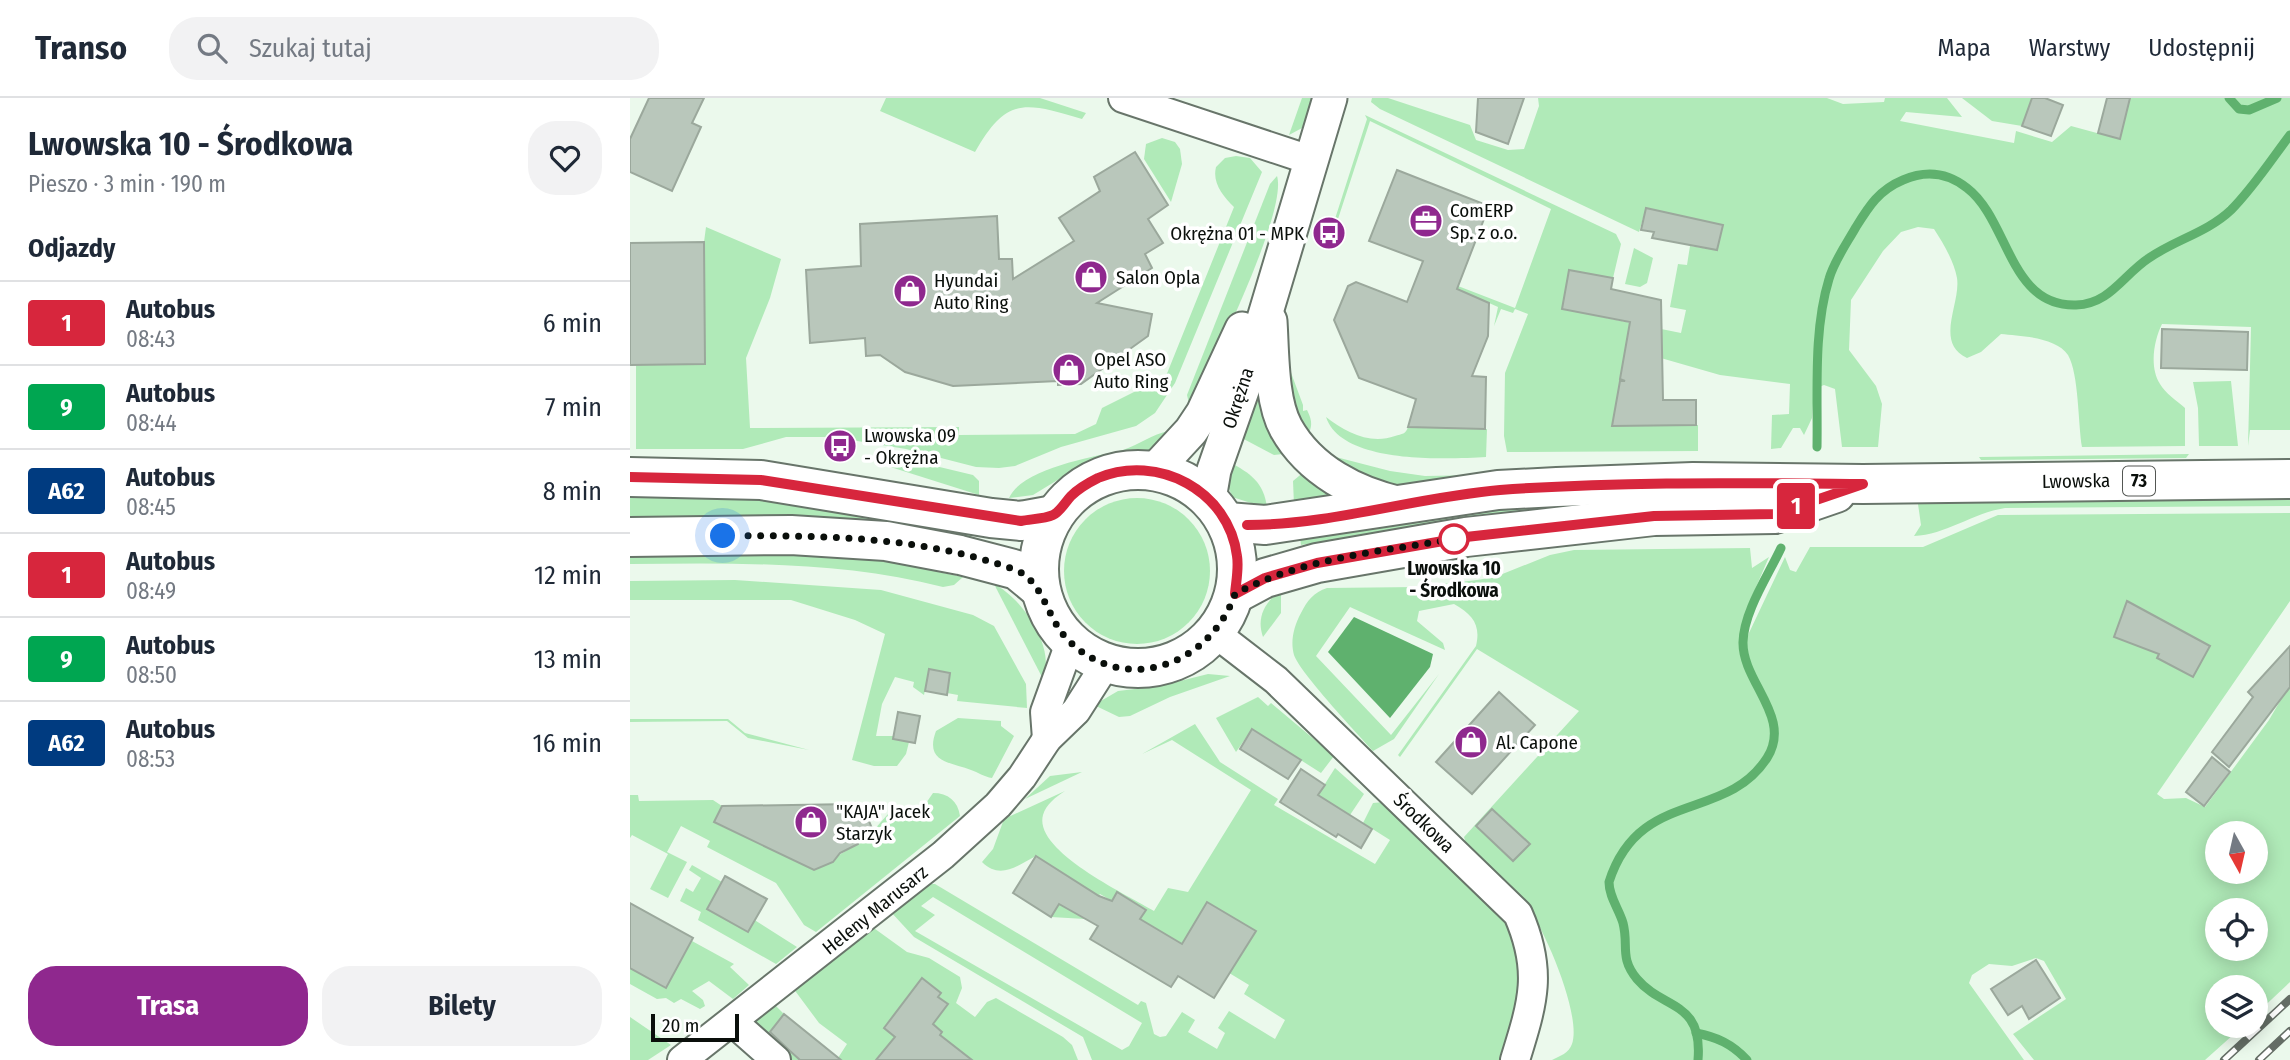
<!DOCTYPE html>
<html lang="pl">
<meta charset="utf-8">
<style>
:root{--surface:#fff;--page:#f2f2f3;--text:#1f2937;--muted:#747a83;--line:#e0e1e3;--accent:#8f288e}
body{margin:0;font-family:"Fira Sans Condensed",sans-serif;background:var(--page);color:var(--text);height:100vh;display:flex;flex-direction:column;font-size:26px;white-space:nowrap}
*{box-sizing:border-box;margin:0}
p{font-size:23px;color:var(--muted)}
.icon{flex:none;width:38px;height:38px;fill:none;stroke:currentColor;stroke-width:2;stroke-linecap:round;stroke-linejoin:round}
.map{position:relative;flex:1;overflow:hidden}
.sheet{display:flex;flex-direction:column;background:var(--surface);width:630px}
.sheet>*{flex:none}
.badge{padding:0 14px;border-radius:5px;font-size:24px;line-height:46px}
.needle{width:46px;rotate:172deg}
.buttons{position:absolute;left:1575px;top:723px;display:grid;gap:14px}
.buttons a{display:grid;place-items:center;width:63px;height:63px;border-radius:50%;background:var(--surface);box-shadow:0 4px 18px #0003;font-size:35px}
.scale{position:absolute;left:21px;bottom:18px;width:88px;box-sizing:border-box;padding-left:7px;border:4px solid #0a0f0b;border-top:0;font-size:19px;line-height:24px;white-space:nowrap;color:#0a0f0b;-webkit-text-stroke:5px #fff;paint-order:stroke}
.you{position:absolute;width:35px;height:35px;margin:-18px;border:5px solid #fff;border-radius:50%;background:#1a73e8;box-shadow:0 0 0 10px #1a73e833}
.map>.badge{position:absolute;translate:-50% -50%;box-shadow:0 0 0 4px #fff}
h2{padding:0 28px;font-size:26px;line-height:63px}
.round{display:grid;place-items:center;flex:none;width:74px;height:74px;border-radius:28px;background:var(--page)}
.overview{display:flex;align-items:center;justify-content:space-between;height:119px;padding:0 28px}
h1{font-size:33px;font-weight:700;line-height:52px}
.primary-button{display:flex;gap:14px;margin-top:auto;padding:14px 28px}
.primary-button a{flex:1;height:80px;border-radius:28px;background:var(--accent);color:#fff;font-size:28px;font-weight:700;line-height:80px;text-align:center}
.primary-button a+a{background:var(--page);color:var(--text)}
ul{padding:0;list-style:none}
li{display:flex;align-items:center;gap:21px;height:84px;padding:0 28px;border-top:2px solid var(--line)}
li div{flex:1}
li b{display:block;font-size:26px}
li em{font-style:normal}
li .badge{min-width:77px;font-weight:700;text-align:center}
header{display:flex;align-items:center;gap:42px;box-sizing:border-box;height:98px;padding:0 35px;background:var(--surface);border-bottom:2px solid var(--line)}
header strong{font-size:33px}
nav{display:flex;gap:38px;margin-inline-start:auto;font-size:24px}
.search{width:490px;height:63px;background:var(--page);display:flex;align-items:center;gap:18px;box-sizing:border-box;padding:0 24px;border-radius:28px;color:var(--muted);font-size:26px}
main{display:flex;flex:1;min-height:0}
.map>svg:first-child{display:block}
.green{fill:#b0eab8;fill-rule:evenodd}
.water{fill:#5fb16e}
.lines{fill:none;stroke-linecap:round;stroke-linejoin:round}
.stream{stroke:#5fb16e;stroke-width:9}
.building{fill:#b9c7bb;stroke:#9ba89c;stroke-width:2}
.minor-casing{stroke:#68756a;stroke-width:32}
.tertiary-casing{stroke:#68756a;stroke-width:37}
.primary-casing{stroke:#68756a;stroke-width:42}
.minor{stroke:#fff;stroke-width:28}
.tertiary{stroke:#fff;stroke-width:33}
.primary{stroke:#fff;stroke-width:38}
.rail-casing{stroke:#646d65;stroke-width:8}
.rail{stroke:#fff;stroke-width:5;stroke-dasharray:16;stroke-linecap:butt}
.line-casing{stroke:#fff;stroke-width:16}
.line{stroke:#d7263d;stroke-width:10}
.walk{stroke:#0a0f0b;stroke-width:7;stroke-dasharray:0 12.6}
.stop-dot{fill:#fff;stroke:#d7263d;stroke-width:3.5}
.labels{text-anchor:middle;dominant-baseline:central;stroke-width:7;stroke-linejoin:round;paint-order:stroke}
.shield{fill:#fff;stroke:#545754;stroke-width:2}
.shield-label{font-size:18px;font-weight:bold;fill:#0a0f0b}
.poi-label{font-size:19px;fill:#0a0f0b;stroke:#fff;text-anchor:start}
.street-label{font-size:19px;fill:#0a0f0b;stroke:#fff}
.stop-label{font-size:19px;font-weight:bold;fill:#0a0f0b;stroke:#fff}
</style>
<header>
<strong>Transo</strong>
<div class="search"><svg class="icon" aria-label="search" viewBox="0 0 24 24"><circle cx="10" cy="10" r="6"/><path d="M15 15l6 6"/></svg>Szukaj tutaj</div>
<nav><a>Mapa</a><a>Warstwy</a><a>Udostępnij</a></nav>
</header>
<main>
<section class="sheet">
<div class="overview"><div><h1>Lwowska 10 - Środkowa</h1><p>Pieszo · 3 min · 190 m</p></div><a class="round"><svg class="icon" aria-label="heart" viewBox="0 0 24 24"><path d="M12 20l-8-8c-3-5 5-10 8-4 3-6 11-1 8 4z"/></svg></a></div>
<h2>Odjazdy</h2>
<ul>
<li><span class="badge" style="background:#d7263d;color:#fff">1</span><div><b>Autobus</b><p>08:43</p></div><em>6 min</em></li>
<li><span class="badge" style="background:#00a651;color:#fff">9</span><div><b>Autobus</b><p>08:44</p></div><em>7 min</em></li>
<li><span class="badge" style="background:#003b80;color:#fff">A62</span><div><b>Autobus</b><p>08:45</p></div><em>8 min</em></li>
<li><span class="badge" style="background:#d7263d;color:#fff">1</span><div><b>Autobus</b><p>08:49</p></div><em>12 min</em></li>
<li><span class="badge" style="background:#00a651;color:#fff">9</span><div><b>Autobus</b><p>08:50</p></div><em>13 min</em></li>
<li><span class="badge" style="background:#003b80;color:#fff">A62</span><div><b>Autobus</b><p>08:53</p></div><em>16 min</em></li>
</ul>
<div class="primary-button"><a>Trasa</a><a>Bilety</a></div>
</section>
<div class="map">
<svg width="1660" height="962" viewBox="0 0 1660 962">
<rect width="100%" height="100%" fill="#ebf9ec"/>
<!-- green -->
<g class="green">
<path d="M256,0h154l46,15 -4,6c-60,-18 -76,-21 -107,33l-95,-41z"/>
<path d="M672,0h12l-12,30 -13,7z"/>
<path d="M742,0h16l82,27 6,15 32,10 16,-1 15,-43 -1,-8h289l16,6 41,-2 1,-4h62l15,19 -56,-5 -6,9 114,22 2,-12 36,11 19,-16 48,13 11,-41h160v332h-40l-2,16 3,-119 -89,-3c-8,16 -13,43 -2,60 5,9 17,17 25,24v38l-103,1c-4,-23 -3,-73 -14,-92 -12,-18 -48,-19 -67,-21l-20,18 -14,6c-33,-15 -6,-55 -10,-80 -3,-17 -14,-35 -23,-49l-16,-2 -17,5 -18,19 -32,49 -2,50 27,36 6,18 -4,43h-36l-7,-58 -11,-4 -10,4 -2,29 -8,17 -4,-7h-7l-12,20 -10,1 1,-34 17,-1 1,-30 -70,-9 -94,-27 -14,78 86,-1v26l-191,1 -3,-16 1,-63 23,-59 -13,-5 -2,4 -12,-4 -7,17 4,-19 -20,-9 -26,2 6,-14 57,22 36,-99 -181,-88 -33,101h-3l33,-103 -2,-4 251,119 5,10 -8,34 -44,-8 -7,39 119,24 5,-23 -16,-3 8,-43 9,1 3,-19 27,4 6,-25 -77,-17 -7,24 -259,-123 -9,-7z"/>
<path d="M1332,0h70l-10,28 -30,-5z"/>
<path d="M532,40l13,4 5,7 2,15 -11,38 -27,-43 2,-15z"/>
<path d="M606,58l14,2 12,14 -87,211 -20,30 -19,13 -75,21 -46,19 -16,2 -23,-1 -70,-18 -73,-12h-47l-43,12h-107v-84l69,-2 -1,-121 2,-15 75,32 -11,39 -24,60 4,70 209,-1v8l116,-1 21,-10 6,-16 64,-32 68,-169c-11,-11 -22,-24 -18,-40l9,-9z"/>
<path d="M647,78c11,36 -67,193 -87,232l-3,-13 83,-211z"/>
<path d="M1004,150l19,10 -6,25 -7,4 -15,-3z"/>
<path d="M656,270l4,2 13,35v6l4,-1c4,8 6,14 2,23l-12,-8z"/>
<path d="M628,278l25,78 -9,1 -36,-19z"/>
<path d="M1601,283l7,65h-39l-1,-38 -5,-26z"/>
<path d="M696,319c19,15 44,28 69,19 7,-2 11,-2 13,-9l79,2 -1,28c-39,2 -144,8 -160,-40z"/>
<path d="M539,333l-18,19 -64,12 -54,33 -24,3c13,-30 85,-41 114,-48 16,-5 29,-16 46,-19z"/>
<path d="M255,356l88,21 6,6v14l-98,-31z"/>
<path d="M1559,356l-3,4 -205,2 -2,-3z"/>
<path d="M702,358l58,15 35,5 56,-1c-36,5 -82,20 -116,3 -12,-6 -22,-15 -33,-22z"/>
<path d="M599,364c21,11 35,20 38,46l-35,-11 -5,-15z"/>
<path d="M675,373l34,24 -45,10 -1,-24z"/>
<path d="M0,396l148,4 194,35 -1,9 -341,-21z"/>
<path d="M1287,399l99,4 274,-2v7l-285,2c-32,5 -60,27 -91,28l7,-11z"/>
<circle cx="507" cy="473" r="73"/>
<path d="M1150,400l-299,18 -180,29 -1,-8 189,-30z"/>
<path d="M1660,415v88l-133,193 7,5 22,-1 19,9 64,-87 21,-36v298l-34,32v-27h-39v39h26l-38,34h-171l-21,-26 53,-35 -22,-38 -8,-3 -24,8 -23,-2 -17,11 -3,8 55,77h-472c8,-4 17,-7 20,-16 10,-28 -28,-118 -47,-140 -14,-16 -57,-47 -61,-67l115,-126 -102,-62 -77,108 -2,-2 78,-109c5,-21 -3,-31 -22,-42l-35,7 -2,10 26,22 2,7 -95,-43 -34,49 75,79 48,-61 -45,65 -21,12c-16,-18 -73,-78 -79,-96 -4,-14 0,-29 7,-42 6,-12 13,-21 26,-25l90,-1 60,-7 18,-3 55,-22 24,-5 176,-2 2,20 17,-11 -22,51 -6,24 7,3 37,-78 5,13 6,2 14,-25h113l75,-32zM1587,735h39v39h-39zM1587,812h39v38h-39z"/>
<path d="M149,455l107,7 53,9 -1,3 25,5 -9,8 -11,2c-103,-26 -208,-24 -313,-23v-10z"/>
<path d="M105,482l146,10 92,25 21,11 32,58 1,24 -70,-7 1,-6 -11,-2 3,-20 -21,-3 -5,25 -11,-8 1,-5 -19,-5 -13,27 -6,32h18l15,6 -3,12 -9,12h-23l-22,-6 33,-126 -30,-14 -64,-20h-161v-19z"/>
<path d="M364,486c28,14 62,63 49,95z"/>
<path d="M651,492v23l-18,24c-7,-20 2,-35 18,-47z"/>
<path d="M578,576l22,2 -60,21 -40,19 -11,1 -25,-12 24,-14 42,-5z"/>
<path d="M628,599l10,9 3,-3 63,53 -13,17 -69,-44 -16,23 -20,-34z"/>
<path d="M328,620l43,3v5l13,10 -22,42c-8,-1 -14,-6 -21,-8 -20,-8 -47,-7 -35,-39z"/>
<path d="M0,621h98l17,14 64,17 -61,-12 -21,-17 -97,1z"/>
<path d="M565,626l25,38 58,37 -4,6 101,59 15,-24 -27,-17 10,-20 11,-1 125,117 15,60 -21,81h-411l-9,-23 -169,-100 -24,-26 37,-27h8l203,121 3,-4 5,2 8,31 6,3 6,-1 16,-24 13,8 -7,12 29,17 8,-16 -7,-5 11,-17 46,28 10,-19 -41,-26 5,-9 -109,-66 5,-10 -27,-17 -6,9 -12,-7 -15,25 -34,-2 23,-37 -38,-24c-19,10 -36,24 -54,6l11,-13 11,-30 61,-28c-9,6 -19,13 -22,24 -10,36 85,80 111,96l14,-23 20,4 63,-102 -79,-50 -30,14zM303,799l209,126 -13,23 -7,4 -207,-119 20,-16 -14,-9z"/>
<path d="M705,670l29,26 -14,21 -32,-20z"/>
<path d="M452,674l-57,27 25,-23z"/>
<path d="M303,695c15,0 25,8 27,23l-144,116 -12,-7 -28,-42 -69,-36 3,-6 -29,-15 -14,26 20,10 -19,36 -18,-9 18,-35 -36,-19 -2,3v-43h8l1,6 74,-1 9,6 -7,17 100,47 42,-26 1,-6 15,-7 22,-25h29z"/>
<path d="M62,767l30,17 -15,27 41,23 5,-13 44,28 -21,17 -78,-44 3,-8 -21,-11 6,-13 7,4 8,-14 -12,-8z"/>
<path d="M241,828l36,26 22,6 31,19 2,11 -6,15 19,14 12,-15 9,-4 67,39 9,8 6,15h-237l-3,-2 9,-14 -28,-21 -26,-35z"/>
<path d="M62,843l42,23 -4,3 19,18 -16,14 -24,-18 -17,10 11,9 2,6 -5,3 -19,-10 -7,4 -8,-5 -9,1 -27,-15v-16l36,20z"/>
<path d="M144,906l10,10 -16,20 32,26h-14l-34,-39z"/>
<path d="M0,919l41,28 -23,15h-18z"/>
</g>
<!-- water -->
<path class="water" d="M724,519l79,37 -3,13 -40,51 -62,-66z"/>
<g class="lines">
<!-- stream -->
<g class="stream">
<path d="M1599,0l10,11 10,1 28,-12"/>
<path d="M1187,349c1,-54 -4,-116 12,-168 5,-18 18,-36 27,-52 13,-21 23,-37 47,-47 23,-10 45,-7 64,8 42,32 42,119 109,117 34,-1 47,-30 73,-47 26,-18 59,-26 82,-48 22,-22 40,-50 59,-75"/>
<path d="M1066,935c21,4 36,11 51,27"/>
<path d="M1068,962c5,-60 -35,-50 -61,-81 -18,-22 -8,-33 -14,-56 -4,-14 -14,-26 -14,-41 30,-94 116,-59 158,-124 26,-41 -25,-76 -24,-116 1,-31 25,-66 38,-94"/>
</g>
</g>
<!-- building -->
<g class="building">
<path d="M19,0h55l-12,25 9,4 -29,64 -42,-19v-33z"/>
<path d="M848,0h46l-16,46 -32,-12z"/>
<path d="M1402,0h13l18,7 -12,31 -29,-10z"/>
<path d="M1477,0h23l-10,41 -22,-6z"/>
<path d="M505,54l33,53 -20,14 15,24 -18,11 7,14 -55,35 55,11 -4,22 -67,48 -23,1v-4l-105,5 -48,-14 -25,-17 -14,1 -1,-18 -55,5 -4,-73 55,-4 -1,-42 137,-8 2,43h13l1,20 61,-38 -15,-23 41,-27 -6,-14z"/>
<path d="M767,72l92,36 -32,83 32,14 -1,33 -16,40 14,1 -1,52 -77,-2 8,-28 -57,-21 -25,-58 14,-34 8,-4 51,20 16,-41 -54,-20z"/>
<path d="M1016,110l77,17 -6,25 -65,-12 2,-6 -13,-2z"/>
<path d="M74,144l1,122 -75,1v-122z"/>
<path d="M939,172l44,8 -2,11 50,11 2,100h33v25l-84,1 8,-45h5l-5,-2 10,-57 -68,-13z"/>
<path d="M1532,231l86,3 -1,38 -86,-2z"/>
<path d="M1497,503l83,45 -17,31 -36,-19 2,-4 -45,-17z"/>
<path d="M1660,548v41l-61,80 -17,-15 41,-55 -5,-5z"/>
<path d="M299,571l21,4 -3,22 -22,-4z"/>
<path d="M869,594l36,33 -63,69 -36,-32z"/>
<path d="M268,614l22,4 -5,27 -22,-4z"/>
<path d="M622,631l49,31 -13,19 -48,-30z"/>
<path d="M1582,659l18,15 -26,34 -18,-14z"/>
<path d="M671,671l24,16 -7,10 54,34 -11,19 -23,-14 -2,3 -56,-35z"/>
<path d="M223,706l12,7 8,20 -14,7 -1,6 -18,9 -7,9 -19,8 -100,-48 8,-16z"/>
<path d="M862,711l38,35 -17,17 -37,-35z"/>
<path d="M406,758l63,40 13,5 5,-9 29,18 -6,9 42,25 25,-42 49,29 -42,67 -36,-22 -7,11 -81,-48 8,-13 -39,-22 -8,13 -38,-24z"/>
<path d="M95,778l42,23 -19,33 -41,-23z"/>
<path d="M0,805l63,35 -27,50 -36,-20z"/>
<path d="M1406,862l24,38 -31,21 -7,-13 -14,9 -17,-26z"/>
<path d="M292,880l19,15 -3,4 10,7 -15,20 9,8 -2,3 32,25h-96l19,-23 -11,-9z"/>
<path d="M154,916l57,46h-41l-10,-9 -20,-19z"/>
</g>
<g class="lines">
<defs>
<g id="minor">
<path d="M493,0l187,62"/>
<path d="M585,535l61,47 242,234c25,57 15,88 -3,146"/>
<path d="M417,641l-2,-27 25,-69"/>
<path d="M103,924l43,38"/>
<path d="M52,962l261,-205 55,-50 24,-28 25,-38 29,-28 30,-47"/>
</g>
<g id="tertiary">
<path d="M640,223c2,31 1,80 16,107 24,43 70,66 115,76"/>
<path d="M524,373l37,-40 12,-18 39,-84"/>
<path d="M579,401l5,-29 32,-91 84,-281"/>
</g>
<g id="primary">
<circle cx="508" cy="471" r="99"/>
<path d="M0,379l131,3 230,38 30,3 33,-6"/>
<path d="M597,424l38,3 233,-35 59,-3 136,-5 170,2 427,-5"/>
<path d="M0,439l161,-2 95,6 74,14 57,15 23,19"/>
<path d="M605,496l30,-16 52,-15 149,-26 188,-21 121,-2 61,-21"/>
</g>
</defs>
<!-- minor casing -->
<use href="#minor" class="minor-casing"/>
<!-- tertiary casing -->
<use href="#tertiary" class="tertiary-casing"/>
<!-- primary casing -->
<use href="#primary" class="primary-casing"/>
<!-- minor -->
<use href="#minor" class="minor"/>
<!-- tertiary -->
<use href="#tertiary" class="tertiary"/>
<!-- primary -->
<use href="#primary" class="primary"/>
<defs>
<g id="rail">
<path d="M1594,962l66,-61"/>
<path d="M1629,962l31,-29"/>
</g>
</defs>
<!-- rail casing -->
<use href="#rail" class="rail-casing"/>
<!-- rail -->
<use href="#rail" class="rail"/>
</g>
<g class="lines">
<defs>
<path id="line" d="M0,379l131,3 260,41c10,-2 23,-2 32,-6 7,-3 13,-14 18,-19 7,-7 19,-14 27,-18 60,-25 131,13 139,78 2,12 -1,26 -2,38l30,-16 52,-15 149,-26 188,-21 121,-2 88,-30c-121,-1 -242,-3 -363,6 -84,7 -168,35 -253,35"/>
</defs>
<!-- line casing -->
<use href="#line" class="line-casing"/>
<!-- line -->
<use href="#line" class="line"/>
<!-- walk -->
<path class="walk" d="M93,438c97,-1 198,0 290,33 32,11 33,51 57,73 58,55 141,21 165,-48 70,-38 154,-43 231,-57l-12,2"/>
</g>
<!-- icons -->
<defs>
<symbol id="office-disc" viewBox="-11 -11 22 22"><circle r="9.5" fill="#8f288e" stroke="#fff"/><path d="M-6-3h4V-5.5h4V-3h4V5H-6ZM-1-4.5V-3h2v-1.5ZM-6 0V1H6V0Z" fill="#fff"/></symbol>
<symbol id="bus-disc" viewBox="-11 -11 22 22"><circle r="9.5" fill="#8f288e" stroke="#fff"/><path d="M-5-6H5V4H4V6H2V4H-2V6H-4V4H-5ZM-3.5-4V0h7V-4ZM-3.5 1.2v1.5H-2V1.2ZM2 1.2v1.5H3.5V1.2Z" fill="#fff"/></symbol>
<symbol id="shop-disc" viewBox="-11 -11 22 22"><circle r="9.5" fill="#8f288e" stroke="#fff"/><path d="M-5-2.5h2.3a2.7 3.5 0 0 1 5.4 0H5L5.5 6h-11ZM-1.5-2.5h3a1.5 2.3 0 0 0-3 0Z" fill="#fff"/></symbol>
</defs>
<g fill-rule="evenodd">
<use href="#office-disc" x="777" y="104" width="38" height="38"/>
<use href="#bus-disc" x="680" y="116" width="38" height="38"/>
<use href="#shop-disc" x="442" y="160" width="38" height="38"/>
<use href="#shop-disc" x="261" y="174" width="38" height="38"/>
<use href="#shop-disc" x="420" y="253" width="38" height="38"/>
<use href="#bus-disc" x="191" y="329" width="38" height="38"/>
<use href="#shop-disc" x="822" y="625" width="38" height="38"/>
<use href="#shop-disc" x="162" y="705" width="38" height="38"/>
</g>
<!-- markers -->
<circle class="stop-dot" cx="824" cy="441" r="14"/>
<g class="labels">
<!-- shield labels -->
<rect class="shield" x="1493" y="368.5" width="32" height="29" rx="5"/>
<g class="shield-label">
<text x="1509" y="383">73</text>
</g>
<!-- poi labels -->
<g class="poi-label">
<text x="820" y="112">ComERP<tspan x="820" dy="22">Sp. z o.o.</tspan></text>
<text x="674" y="135" text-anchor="end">Okrężna 01 - MPK</text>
<text x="486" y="179">Salon Opla</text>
<text x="304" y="182">Hyundai<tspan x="304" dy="22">Auto Ring</tspan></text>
<text x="464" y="261">Opel ASO<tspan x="464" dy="22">Auto Ring</tspan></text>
<text x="234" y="337">Lwowska 09<tspan x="234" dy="22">- Okrężna</tspan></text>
<text x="866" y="644">Al. Capone</text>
<text x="206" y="713">"KAJA" Jacek<tspan x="206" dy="22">Starzyk</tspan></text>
</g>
<!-- street labels -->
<g class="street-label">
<text transform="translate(608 300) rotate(-72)">Okrężna</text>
<text transform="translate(1446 383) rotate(-1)">Lwowska</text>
<text transform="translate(794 725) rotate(44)">Środkowa</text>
<text transform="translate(245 812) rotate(-39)">Heleny Marusarz</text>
</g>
<!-- stop labels -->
<g class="stop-label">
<text x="824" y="470">Lwowska 10<tspan x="824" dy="22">- Środkowa</tspan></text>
</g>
</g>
</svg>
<div class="buttons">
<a><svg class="needle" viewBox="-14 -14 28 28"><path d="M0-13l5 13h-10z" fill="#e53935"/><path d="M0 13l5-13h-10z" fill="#747a83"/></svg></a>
<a><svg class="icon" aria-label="locate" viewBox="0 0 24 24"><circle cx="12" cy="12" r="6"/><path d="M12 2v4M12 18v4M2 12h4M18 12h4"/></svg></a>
<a><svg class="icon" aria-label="layers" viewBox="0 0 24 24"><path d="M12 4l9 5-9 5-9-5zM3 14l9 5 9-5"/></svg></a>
</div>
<div class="scale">20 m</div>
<div class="you" style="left:93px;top:438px"></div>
<b class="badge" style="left:1166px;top:408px;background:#d7263d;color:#fff">1</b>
</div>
</main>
